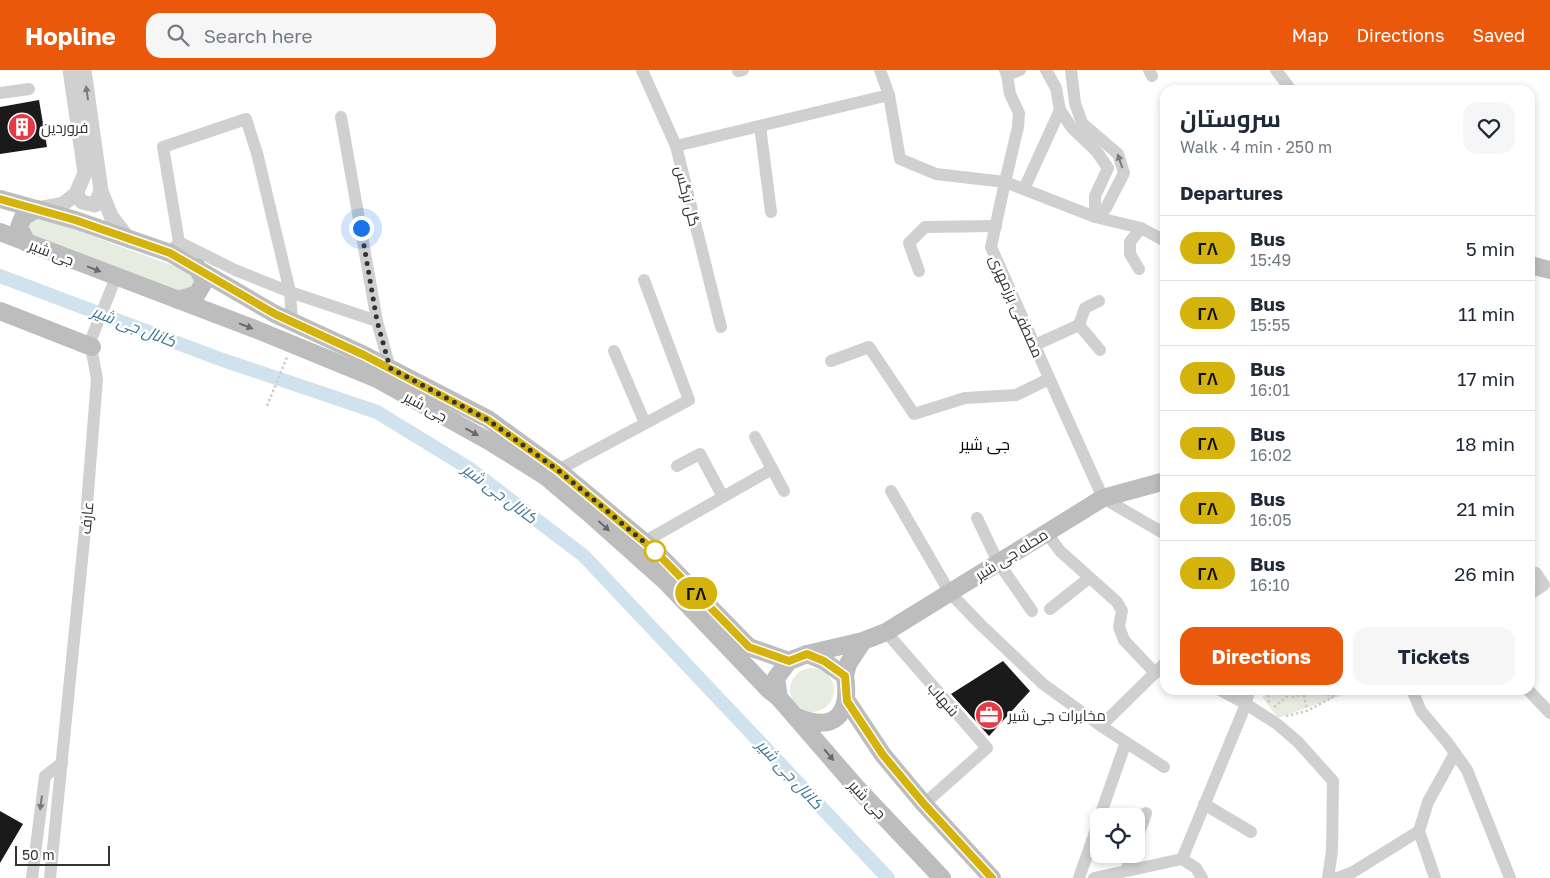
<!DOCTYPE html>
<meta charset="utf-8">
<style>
:root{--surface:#fff;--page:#f6f6f7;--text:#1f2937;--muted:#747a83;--line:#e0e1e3;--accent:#ea580c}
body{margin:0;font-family:"Golos Text",Cairo,sans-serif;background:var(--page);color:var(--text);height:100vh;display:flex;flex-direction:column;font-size:19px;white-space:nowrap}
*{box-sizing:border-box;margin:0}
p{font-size:16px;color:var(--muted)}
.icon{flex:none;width:28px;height:28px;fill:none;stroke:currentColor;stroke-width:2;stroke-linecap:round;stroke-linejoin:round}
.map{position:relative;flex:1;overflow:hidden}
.sheet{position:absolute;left:1160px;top:15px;width:375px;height:610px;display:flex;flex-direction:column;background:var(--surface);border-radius:15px;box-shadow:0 2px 8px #0003}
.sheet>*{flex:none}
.badge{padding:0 10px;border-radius:16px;font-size:18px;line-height:32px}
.buttons{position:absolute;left:1090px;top:738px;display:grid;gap:10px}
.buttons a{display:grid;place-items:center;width:55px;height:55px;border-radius:10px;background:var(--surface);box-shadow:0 2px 8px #0003;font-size:25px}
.scale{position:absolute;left:15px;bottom:12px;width:95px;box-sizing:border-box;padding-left:5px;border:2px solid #333;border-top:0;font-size:14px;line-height:18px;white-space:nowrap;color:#333;-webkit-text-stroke:4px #fff;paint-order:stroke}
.you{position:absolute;width:25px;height:25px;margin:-12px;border:4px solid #fff;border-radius:50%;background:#1a73e8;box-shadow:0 0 0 8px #1a73e833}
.map>.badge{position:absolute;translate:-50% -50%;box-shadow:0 0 0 2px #fff}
h2{padding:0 20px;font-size:19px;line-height:45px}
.round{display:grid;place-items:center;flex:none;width:52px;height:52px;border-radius:15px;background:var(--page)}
.head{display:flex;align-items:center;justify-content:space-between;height:85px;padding:0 20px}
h1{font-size:24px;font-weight:700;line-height:38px}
.button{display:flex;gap:10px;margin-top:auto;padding:10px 20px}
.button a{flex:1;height:58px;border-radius:15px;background:var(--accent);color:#fff;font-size:20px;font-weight:700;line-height:58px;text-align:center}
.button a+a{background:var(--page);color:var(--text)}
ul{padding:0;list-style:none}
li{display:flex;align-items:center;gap:15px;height:65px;padding:0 20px;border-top:1px solid var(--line)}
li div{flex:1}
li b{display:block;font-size:19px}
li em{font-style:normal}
li .badge{min-width:55px;font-weight:700;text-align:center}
header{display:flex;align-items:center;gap:30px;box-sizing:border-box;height:70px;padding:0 25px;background:var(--accent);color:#fff}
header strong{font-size:24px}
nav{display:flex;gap:28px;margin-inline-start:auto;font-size:18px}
.search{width:350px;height:45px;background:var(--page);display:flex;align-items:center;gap:12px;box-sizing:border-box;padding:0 18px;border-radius:15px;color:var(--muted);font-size:19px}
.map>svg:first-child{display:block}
.green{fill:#e6ecdf}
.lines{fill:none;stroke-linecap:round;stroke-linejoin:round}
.canal{stroke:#cfe2ee;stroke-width:14}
.building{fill:#1a1a1a}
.path{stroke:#cdcdcd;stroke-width:2.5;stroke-dasharray:2.5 2.5;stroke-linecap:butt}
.minor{stroke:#d0d0d0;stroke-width:12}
.tertiary{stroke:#d0d0d0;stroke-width:15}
.secondary{stroke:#bdbdbd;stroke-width:18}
.oneway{fill:#7a7a7a}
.oneway2{fill:#6a6a6a}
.line-casing{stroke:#fff;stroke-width:11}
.line{stroke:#d4b30c;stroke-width:8}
.walk{stroke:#333;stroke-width:5;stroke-dasharray:0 9}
.stop-dot{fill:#fff;stroke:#d4b30c;stroke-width:2.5}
.labels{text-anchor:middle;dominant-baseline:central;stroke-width:5;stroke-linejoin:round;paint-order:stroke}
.poi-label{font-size:15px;fill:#333;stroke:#fff;text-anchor:start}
.street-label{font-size:15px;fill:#333;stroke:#fff}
.water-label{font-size:16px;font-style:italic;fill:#3f7597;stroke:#fff}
.neighbourhood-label{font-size:16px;fill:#000;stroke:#fff}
</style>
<header>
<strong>Hopline</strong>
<div class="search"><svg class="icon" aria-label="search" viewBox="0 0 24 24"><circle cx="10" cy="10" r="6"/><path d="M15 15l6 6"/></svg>Search here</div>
<nav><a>Map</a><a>Directions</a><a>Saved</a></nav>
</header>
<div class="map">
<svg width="1550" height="808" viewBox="0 0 1550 808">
<rect width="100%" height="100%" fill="#fff"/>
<!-- green -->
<g class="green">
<path d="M38,146l152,56 5,7 -2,6 -11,8 -152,-58 -1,-11z"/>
<circle cx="812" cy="620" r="22"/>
<path d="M1264,620h73l3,6 -62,22 -15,-20z"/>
</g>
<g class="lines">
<!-- canal -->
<path class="canal" d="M0,206l220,83 157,53 93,57 114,87 304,322"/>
</g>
<!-- building -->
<g class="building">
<path d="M39,30l8,47 -47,7v-47z"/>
<path d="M1003,591l27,30 -41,45 -38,-42z"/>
<path d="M0,741l23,13 -23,39z"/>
</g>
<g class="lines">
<!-- path -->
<g class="path">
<path d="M267,336l20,-49"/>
<path d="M1268,620l1,14"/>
<path d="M1284,620l10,7 10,-3 5,-4"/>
<path d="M1318,620l15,7"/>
<path d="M1331,620l2,7"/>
<path d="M1304,625l3,16"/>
<path d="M1274,637l15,-12"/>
<path d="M1286,646l21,-5 26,-14"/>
</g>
<!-- minor -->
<g class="minor">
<path d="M642,0l34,76 45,181"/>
<path d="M880,0l9,25 11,64 36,15 69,8 -14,65 67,151 45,100 62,36"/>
<path d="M1005,0l2,5 13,-5"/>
<path d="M1046,0l10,18 4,22 12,18 25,24 11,16 -13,28v21"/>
<path d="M1071,0l4,33 7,20 36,31 6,19 -18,35 -11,9"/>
<path d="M1149,0l3,6"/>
<path d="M1276,0l15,20"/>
<path d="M738,1l5,-1"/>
<path d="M1007,5l3,19 9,19 -1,14 -13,55 90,35 46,11 24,13"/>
<path d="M0,23l29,-4"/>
<path d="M341,47l36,204 13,47"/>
<path d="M760,56l11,86"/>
<path d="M676,76l213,-51"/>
<path d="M1024,119l36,-79"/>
<path d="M179,172l56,28 55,22 87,29"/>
<path d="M170,183l9,-11 -16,-95 83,-28 11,34 33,139 2,29"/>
<path d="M1139,199l-9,-15v-12l11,-14"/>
<path d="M919,201l-10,-28 16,-16 71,-1"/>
<path d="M1099,231l-14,7 -6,17 21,25"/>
<path d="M1035,275l44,-20"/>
<path d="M614,281l31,72"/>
<path d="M831,291l38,-14 45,67 51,-16 51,-3 33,-16"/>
<path d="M755,367l29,54"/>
<path d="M677,396l23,-12 23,43"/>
<path d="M558,400l131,-70 -45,-120"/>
<path d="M891,421l59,102 30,31 63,60 58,42 63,41"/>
<path d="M977,448l21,44 34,49"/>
<path d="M1046,462l14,19 57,51 5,9 -3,16 5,13 31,33"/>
<path d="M644,472l128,-73"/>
<path d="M1530,524l14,-9 -8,-12"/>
<path d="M1050,539l39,-31"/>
<path d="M886,562l101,116 -63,56"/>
<path d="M1249,620l-3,14 31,20 21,18 35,39 -1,70 -4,27"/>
<path d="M1412,620l9,21 26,31 20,28 43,108"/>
<path d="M1528,620l22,23"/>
<path d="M1101,656l64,-63"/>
<path d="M1204,734l47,28"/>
<path d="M1100,746l26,-74"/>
<path d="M1136,772l10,-29"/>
<path d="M1182,789l64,-155 -26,-14"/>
<path d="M1126,801l6,-17"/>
<path d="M32,808l13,-102 17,-13"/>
<path d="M50,808l35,-348 12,-151 -7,-37 26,-65"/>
<path d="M1079,808l20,-57"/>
<path d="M1094,808l88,-19 14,9 6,10"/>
<path d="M1337,808l16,-6 66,-41"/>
<path d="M1435,808l-16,-47 9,-29 27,-49"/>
</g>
<!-- tertiary -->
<g class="tertiary">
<path d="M84,0l17,121 10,25 19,25"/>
<path d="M76,124l6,8 13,3 6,-14"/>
<path d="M37,139l26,-5 13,-10 9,-21 -15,-103"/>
</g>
<!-- secondary -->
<g class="secondary">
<path d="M0,129l75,21 95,33 105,61 89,41 124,64 70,51 97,81 94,96 40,14"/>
<path d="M0,162l255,97 122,50 115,64 53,33 46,39 74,66 104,109 10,8"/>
<path d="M27,173l-8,-16 4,-10 14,-8"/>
<path d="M1530,195l20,5"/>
<path d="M178,230l19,-6 7,-12 -7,-15"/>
<path d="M0,241l92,36"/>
<path d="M807,584l56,-13 23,-9 217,-134 62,-17"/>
<path d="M845,606l3,-12 15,-23"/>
<path d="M847,631l36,54 41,49 68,74"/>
<path d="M797,647c38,16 54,-3 48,-41l-21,-15 -17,-7 -18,7 -13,17 3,20 77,89 86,91"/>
</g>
</g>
<!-- one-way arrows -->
<defs><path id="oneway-solid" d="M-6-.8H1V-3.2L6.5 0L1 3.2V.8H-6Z" transform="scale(1.25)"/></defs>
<g class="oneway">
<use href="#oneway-solid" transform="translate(87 23) rotate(-98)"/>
<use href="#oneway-solid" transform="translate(1120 91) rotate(-109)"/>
<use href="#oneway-solid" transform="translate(41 733) rotate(97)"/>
</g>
<g class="oneway2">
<use href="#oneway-solid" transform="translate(94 199) rotate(21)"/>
<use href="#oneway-solid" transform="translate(246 256) rotate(21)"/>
<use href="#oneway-solid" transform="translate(472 362) rotate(29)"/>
<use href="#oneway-solid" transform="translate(604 456) rotate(42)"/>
<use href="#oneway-solid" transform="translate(829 685) rotate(50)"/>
</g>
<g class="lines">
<defs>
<path id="line" d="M0,129l75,21 95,33 105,61 89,41 124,65 70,50 97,81 94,96 40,14 18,-7 17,7 21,15 2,25 36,54 41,49 68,74"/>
</defs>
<!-- line casing -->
<use href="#line" class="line-casing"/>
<!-- line -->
<use href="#line" class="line"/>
<!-- walk -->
<path class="walk" d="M361,158l16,93 13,47 98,52 70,50 97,81"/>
</g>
<!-- icons -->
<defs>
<symbol id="building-disc" viewBox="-11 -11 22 22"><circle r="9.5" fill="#e63946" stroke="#fff"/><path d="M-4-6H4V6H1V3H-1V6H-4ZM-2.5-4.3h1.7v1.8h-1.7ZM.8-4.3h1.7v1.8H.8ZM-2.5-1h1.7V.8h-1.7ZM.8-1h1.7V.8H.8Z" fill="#fff"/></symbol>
<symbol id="office-disc" viewBox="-11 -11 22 22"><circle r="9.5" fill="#e63946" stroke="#fff"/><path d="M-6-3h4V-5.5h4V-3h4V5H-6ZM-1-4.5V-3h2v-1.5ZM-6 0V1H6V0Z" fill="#fff"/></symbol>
</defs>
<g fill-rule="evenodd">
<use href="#building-disc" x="6" y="41" width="32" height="32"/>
<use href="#office-disc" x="973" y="629" width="32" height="32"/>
</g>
<!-- markers -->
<circle class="stop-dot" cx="655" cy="481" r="10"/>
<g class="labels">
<!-- poi labels -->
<g class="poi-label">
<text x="41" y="57">فروردین</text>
<text x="1008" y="645">مخابرات جی شیر</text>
</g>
<!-- street labels -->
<g class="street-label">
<text transform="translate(688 126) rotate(76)">گل نرگس</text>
<text transform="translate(52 182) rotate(21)">جی شیر</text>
<text transform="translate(1017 236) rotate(66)">مصطفی برزمهری</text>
<text transform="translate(426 336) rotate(29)">جی شیر</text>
<text transform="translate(86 448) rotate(-85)">عارف</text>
<text transform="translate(1011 484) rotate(-32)">محله جی شیر</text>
<text transform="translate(944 629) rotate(49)">شهاب</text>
<text transform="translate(868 729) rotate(47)">جی شیر</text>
</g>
<!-- water labels -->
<g class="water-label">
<text transform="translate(134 256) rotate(21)">کانال جی شیر</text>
<text transform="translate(500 423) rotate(37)">کانال جی شیر</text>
<text transform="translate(790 704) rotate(47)">کانال جی شیر</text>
</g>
<!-- neighbourhood labels -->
<g class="neighbourhood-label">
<text x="985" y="374">جی شیر</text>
</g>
</g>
</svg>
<div class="buttons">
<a><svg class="icon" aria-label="locate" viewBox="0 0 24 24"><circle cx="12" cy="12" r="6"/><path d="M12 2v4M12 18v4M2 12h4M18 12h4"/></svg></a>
</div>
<div class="scale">50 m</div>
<div class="you" style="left:361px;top:158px"></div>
<b class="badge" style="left:696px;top:523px;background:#d4b30c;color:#111">۲۸</b>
<section class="sheet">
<div class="head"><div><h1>سروستان</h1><p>Walk · 4 min · 250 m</p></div><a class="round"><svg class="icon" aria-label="heart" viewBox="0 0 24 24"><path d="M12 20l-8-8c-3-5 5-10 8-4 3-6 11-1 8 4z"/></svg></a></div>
<h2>Departures</h2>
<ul>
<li><span class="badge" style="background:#d4b30c;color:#111">۲۸</span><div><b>Bus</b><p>15:49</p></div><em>5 min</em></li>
<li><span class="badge" style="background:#d4b30c;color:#111">۲۸</span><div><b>Bus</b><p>15:55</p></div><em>11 min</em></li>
<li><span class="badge" style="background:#d4b30c;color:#111">۲۸</span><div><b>Bus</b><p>16:01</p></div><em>17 min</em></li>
<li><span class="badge" style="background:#d4b30c;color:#111">۲۸</span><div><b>Bus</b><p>16:02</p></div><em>18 min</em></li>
<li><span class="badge" style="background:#d4b30c;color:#111">۲۸</span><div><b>Bus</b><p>16:05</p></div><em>21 min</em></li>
<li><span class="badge" style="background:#d4b30c;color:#111">۲۸</span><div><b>Bus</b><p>16:10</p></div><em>26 min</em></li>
</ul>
<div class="button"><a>Directions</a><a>Tickets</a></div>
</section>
</div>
